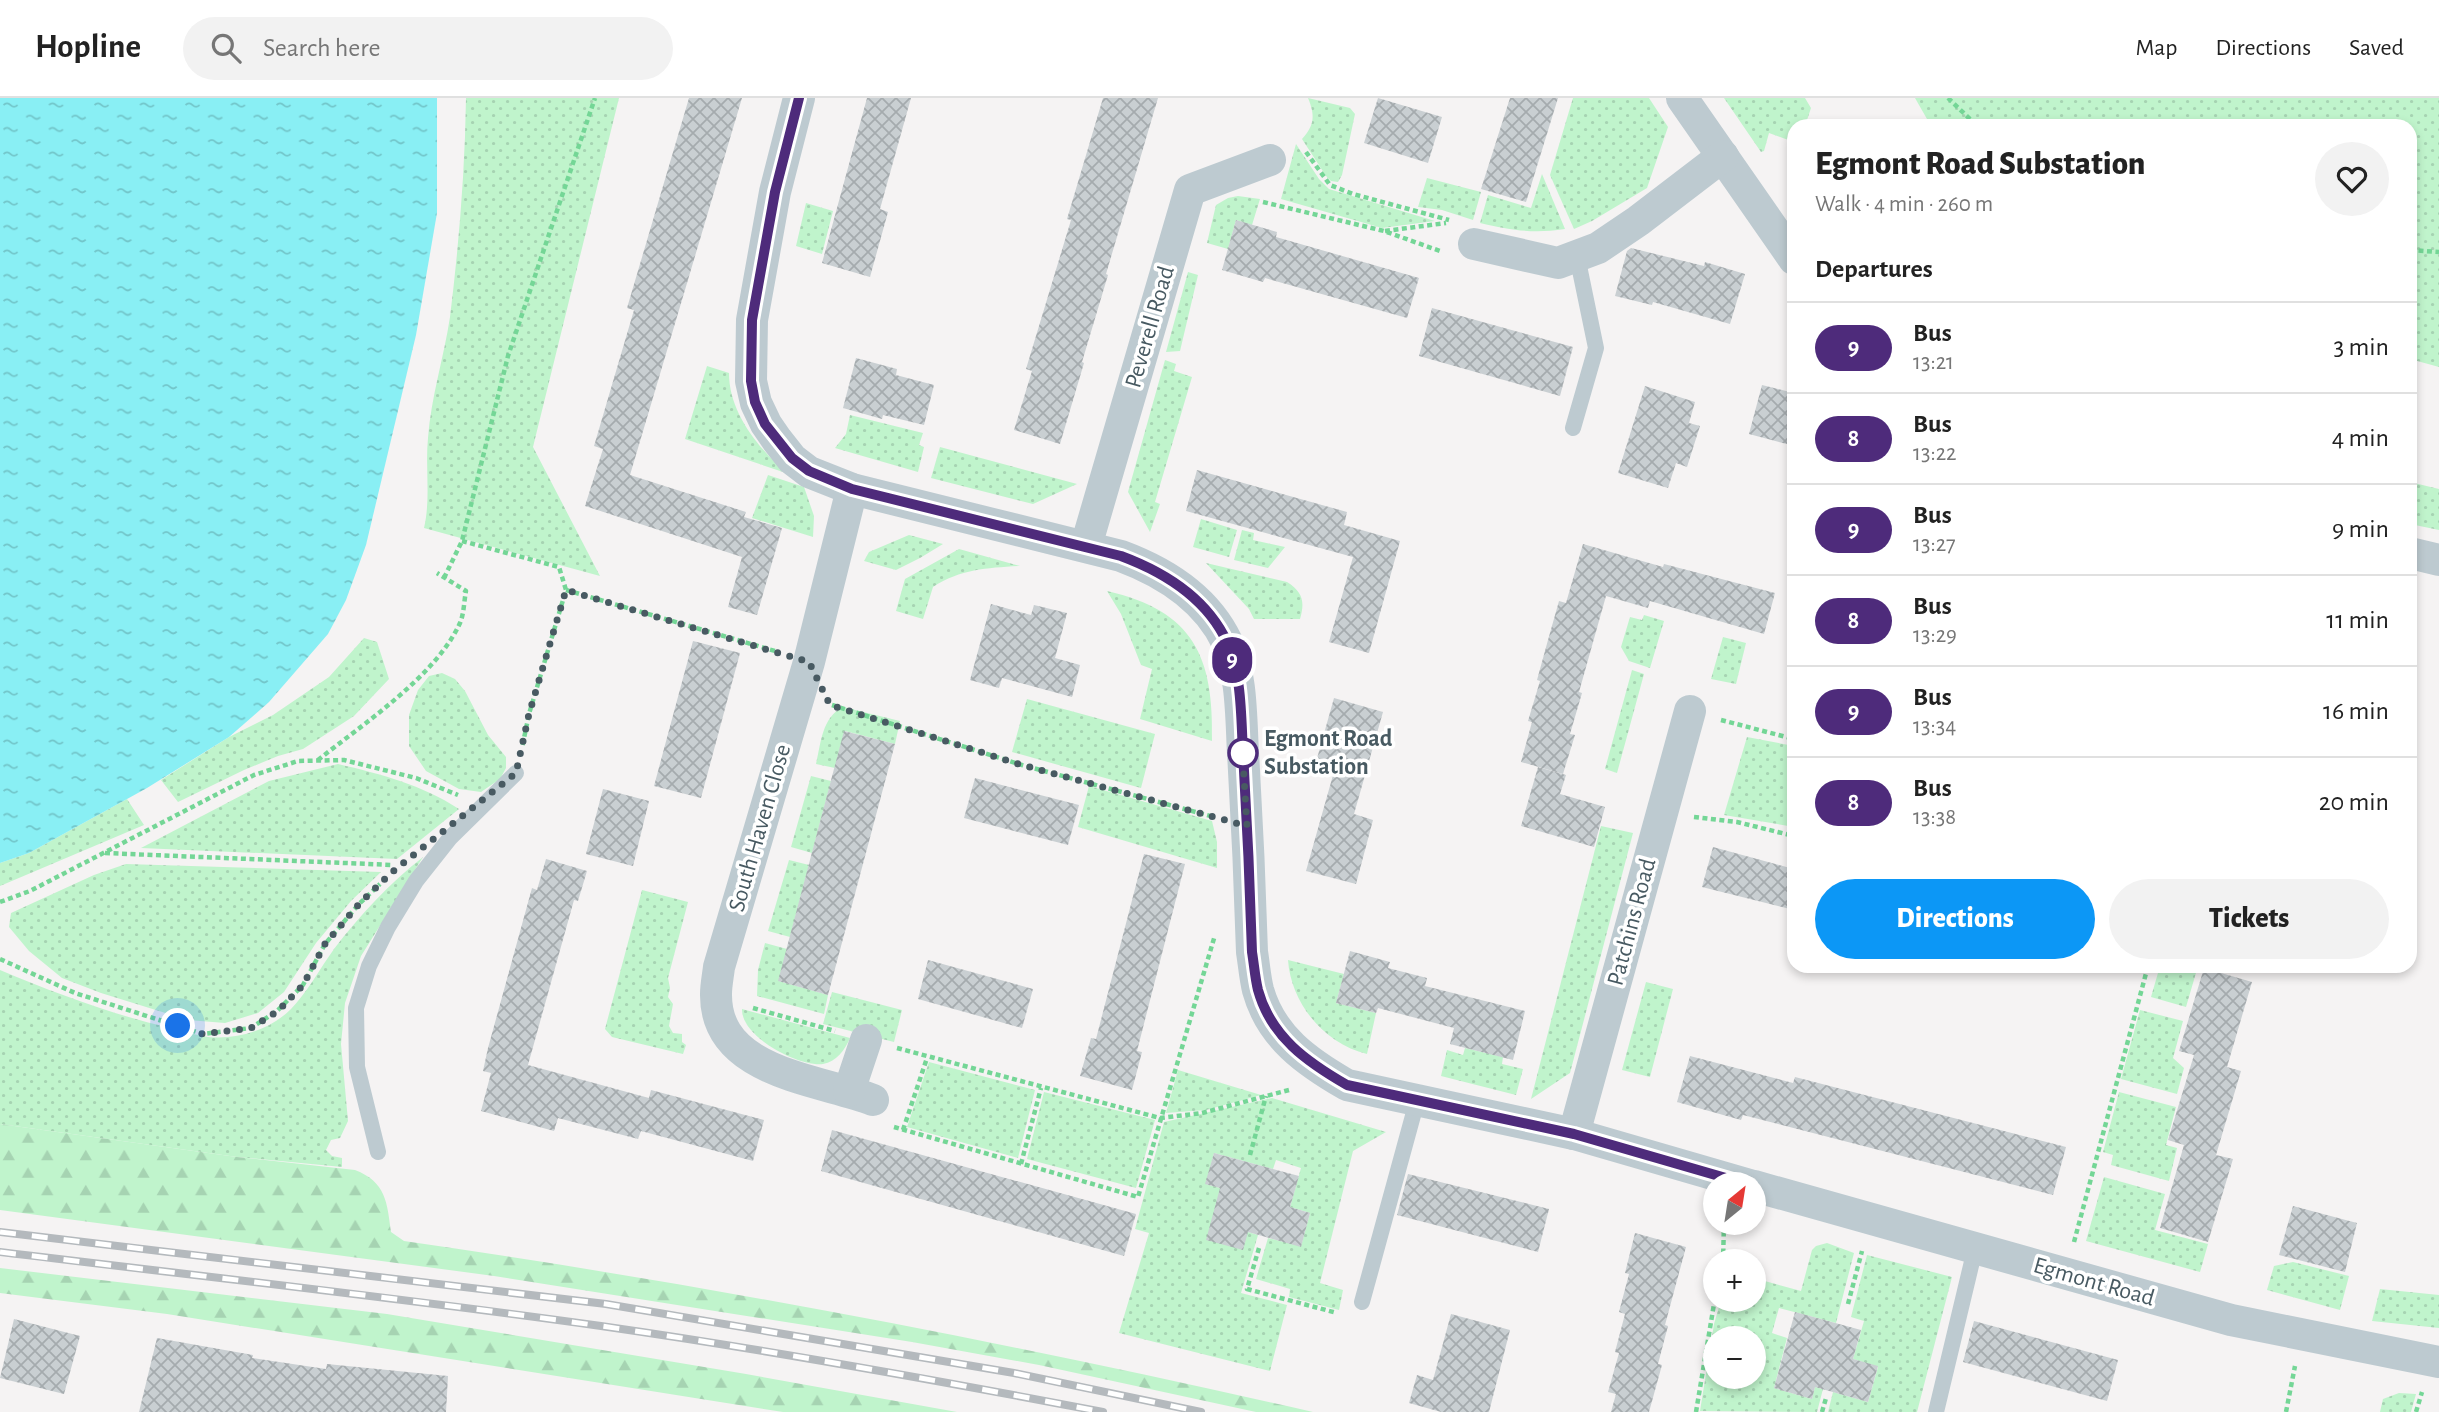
<!DOCTYPE html>
<meta charset="utf-8">
<style>
:root{--surface:#fff;--page:#f2f2f2;--text:#222;--muted:#767676;--line:#e0e0e0;--accent:#0c97f6}
body{margin:0;font-family:"Alegreya Sans",sans-serif;background:var(--page);color:var(--text);height:100vh;display:flex;flex-direction:column;font-size:26px;white-space:nowrap}
*{box-sizing:border-box;margin:0}
p{font-size:23px;color:var(--muted)}
.icon{flex:none;width:38px;height:38px;fill:none;stroke:currentColor;stroke-width:2;stroke-linecap:round;stroke-linejoin:round}
.map{position:relative;flex:1;overflow:hidden}
.sheet{position:absolute;left:1787px;top:21px;width:630px;height:854px;display:flex;flex-direction:column;background:var(--surface);border-radius:21px;box-shadow:0 4px 10px #0003}
.sheet>*{flex:none}
.badge{padding:0 14px;border-radius:23px;font-size:24px;line-height:46px}
.needle{width:46px;rotate:30deg}
.tools{position:absolute;left:1703px;top:1074px;display:grid;gap:14px}
.tools a{display:grid;place-items:center;width:63px;height:63px;border-radius:50%;background:var(--surface);box-shadow:0 4px 10px #0003;font-size:35px}
.you{position:absolute;width:35px;height:35px;margin:-18px;border:5px solid #fff;border-radius:50%;background:#1a73e8;box-shadow:0 0 0 10px #1a73e833}
.map>.badge{position:absolute;translate:-50% -50%;box-shadow:0 0 0 4px #fff}
h2{padding:0 28px;font-size:26px;line-height:63px}
.round{display:grid;place-items:center;flex:none;width:74px;height:74px;border-radius:37px;background:var(--page)}
.headline{display:flex;align-items:center;justify-content:space-between;height:119px;padding:0 28px}
h1{font-size:33px;font-weight:800;line-height:52px}
.primary-button{display:flex;gap:14px;margin-top:auto;padding:14px 28px}
.primary-button a{flex:1;height:80px;border-radius:42px;background:var(--accent);color:#fff;font-size:28px;font-weight:800;line-height:80px;text-align:center}
.primary-button a+a{background:var(--page);color:var(--text)}
ul{padding:0;list-style:none}
li{display:flex;align-items:center;gap:21px;height:91px;padding:0 28px;border-top:2px solid var(--line)}
li div{flex:1}
li b{display:block;font-size:26px}
li em{font-style:normal}
li .badge{min-width:77px;font-weight:700;text-align:center}
header{display:flex;align-items:center;gap:42px;box-sizing:border-box;height:98px;padding:0 35px;background:var(--surface);border-bottom:2px solid var(--line)}
header strong{font-size:33px}
nav{display:flex;gap:38px;margin-inline-start:auto;font-size:24px}
.search{width:490px;height:63px;background:var(--page);display:flex;align-items:center;gap:18px;box-sizing:border-box;padding:0 24px;border-radius:38px;color:var(--muted);font-size:26px}
.map>svg:first-child{display:block}
.grass{fill:url(#grass-dots);fill-rule:evenodd}
.forest{fill:url(#forest-firs)}
.water{fill:url(#water-ripples)}
.building{fill:url(#building-cross-hatch)}
.lines{fill:none;stroke-linecap:round;stroke-linejoin:round}
.path{stroke:#74d696;stroke-width:4.5;stroke-dasharray:5 3.5;stroke-linecap:butt}
.service{stroke:#bdcad0;stroke-width:16}
.minor{stroke:#bdcad0;stroke-width:32}
.rail-casing{stroke:#b4b9bd;stroke-width:8}
.rail{stroke:#fff;stroke-width:5;stroke-dasharray:16;stroke-linecap:butt}
.line-casing{stroke:#fff;stroke-width:16}
.line{stroke:#4e2b7b;stroke-width:10}
.walk{stroke:#485a62;stroke-width:7;stroke-dasharray:0 12.6}
.stop-dot{fill:#fff;stroke:#4e2b7b;stroke-width:3.5}
.labels{text-anchor:middle;dominant-baseline:central;stroke-width:7;stroke-linejoin:round;paint-order:stroke}
.street-label{font-size:24px;fill:#485a62;stroke:#fff}
.stop-label{font-size:24px;font-weight:bold;fill:#485a62;stroke:#fff;text-anchor:start}
</style>
<header>
<strong>Hopline</strong>
<div class="search"><svg class="icon" aria-label="search" viewBox="0 0 24 24"><circle cx="10" cy="10" r="6"/><path d="M15 15l6 6"/></svg>Search here</div>
<nav><a>Map</a><a>Directions</a><a>Saved</a></nav>
</header>
<div class="map">
<svg width="2439" height="1314" viewBox="0 0 2439 1314">
<defs>
<pattern id="grass-dots" width="8" height="8" patternUnits="userSpaceOnUse" patternTransform="scale(1.75)"><rect width="8" height="8" fill="#c0f4cc"/><path d="M2 2h.1M6 6h.1" fill="none" stroke="#a6d3b2" stroke-width="1.8" stroke-linecap="round"/></pattern>
<pattern id="forest-firs" width="22" height="20" patternUnits="userSpaceOnUse" patternTransform="scale(1.75)"><rect width="22" height="20" fill="#c0f4cc"/><path d="M5 1l3.5 6h-7zM16 11l3.5 6h-7z" fill="#a6d3b2"/></pattern>
<pattern id="water-ripples" width="26" height="14" patternUnits="userSpaceOnUse" patternTransform="scale(1.75)"><rect width="26" height="14" fill="#89eff4"/><path d="M2 4q2-2 4 0t4 0M15 11q2-2 4 0t4 0" fill="none" stroke="#72c5c9"/></pattern>
<pattern id="building-cross-hatch" width="8" height="8" patternUnits="userSpaceOnUse" patternTransform="scale(1.75)"><rect width="8" height="8" fill="#c9cfd2"/><path d="M0 0l8 8M0 8l8-8" fill="none" stroke="#a5abae"/></pattern>
</defs>
<rect width="100%" height="100%" fill="#f5f3f3"/>
<!-- grass -->
<g class="grass">
<path d="M466,0h153l-86,349 67,129 -176,-48c7,-30 1,-60 4,-90 3,-41 16,-81 22,-121 9,-73 15,-146 16,-219z"/>
<path d="M1308,0l42,10 5,6 -13,61 -4,7 -7,-1 -5,-5 -24,-37c13,-14 13,-24 6,-41z"/>
<path d="M1573,0h76l19,29 -21,61 -55,33 -18,8 -24,-54z"/>
<path d="M1724,0h81l6,10 -6,18h-11v16l-25,-9 -5,18 -3,1z"/>
<path d="M1915,0h524v269l-29,-8v-233h-479z"/>
<path d="M1296,46l23,35 10,10 106,32 -53,7 -101,-29z"/>
<path d="M1542,76l23,55c-33,5 -54,1 -85,-6l8,-28 43,13z"/>
<path d="M1427,80l54,14 -8,28 -31,-10 -24,-3z"/>
<path d="M1238,98l22,3 -8,26 -16,-5 -8,29 -21,-6 9,-38 12,-7z"/>
<path d="M806,105l27,8 -11,43 -26,-8z"/>
<path d="M1188,174l10,3 -18,76 -14,1z"/>
<path d="M1165,262l11,4 -2,7 18,6 -37,125 5,2 -10,28 -22,-40z"/>
<path d="M707,268l22,7c0,40 29,74 57,100l-101,-34z"/>
<path d="M850,317l73,18 -4,12 5,2 -6,25 -83,-24 11,-14z"/>
<path d="M940,349l137,37 -44,20 -102,-26z"/>
<path d="M768,377l36,12 10,29 -1,21 -61,-19z"/>
<path d="M2410,384l29,7v41l-29,-6z"/>
<path d="M1201,421l36,11 -8,27 -36,-10z"/>
<path d="M1242,432l12,3 -1,7 32,7 -17,21 -34,-8z"/>
<path d="M909,437l34,9 -23,14 -24,12 -32,-9 5,-9z"/>
<path d="M959,451l61,17c-32,2 -59,3 -87,21l-10,32 -27,-8 9,-32z"/>
<path d="M1206,465l81,19c16,10 18,20 13,37h-46l-5,-10z"/>
<path d="M1107,493c87,20 107,66 105,150l-72,-22 12,-50 -11,-4 -20,-51z"/>
<path d="M1644,517l20,6 -14,47 -21,-7 -8,-14 9,-30 12,3z"/>
<path d="M1723,539l23,6 -10,41 -25,-5z"/>
<path d="M364,540l13,4 12,37 -35,37 -51,33 -25,7 -34,14 -66,32 -17,-22 68,-43 44,-22 56,-38z"/>
<path d="M1632,572l12,4 -27,99 -12,-4z"/>
<path d="M442,575l13,6 10,12 23,44 18,22v11l-6,11 -19,13 -22,-3 -33,-18 -17,-25v-31l9,-25 11,-14z"/>
<path d="M1027,601l128,35 -14,54 -129,-36z"/>
<path d="M843,609l57,14 -5,23 -50,-13 -10,37 -19,-4c5,-21 6,-47 27,-57z"/>
<path d="M1747,639l47,9v81l-70,-12z"/>
<path d="M338,666c43,10 84,21 121,45l-62,50 -256,-11 128,-67z"/>
<path d="M811,678l20,5 -19,72 -21,-6z"/>
<path d="M1089,688l123,35 5,21v26l-139,-41z"/>
<path d="M127,701l17,26 -144,61v-23l29,-10z"/>
<path d="M1601,728l32,7 -63,240 -39,26z"/>
<path d="M423,759l-62,99 -16,47 -4,41 7,77 -8,17 -9,2 -5,10 6,6 10,2v9l-105,-10 -237,-33v-154c55,23 113,45 171,58 12,3 25,7 37,9 29,3 62,-7 83,-28 15,-15 30,-42 43,-60 26,-34 56,-66 89,-92z"/>
<path d="M789,762l20,5 -19,72 -22,-6z"/>
<path d="M126,766l255,8 -30,29 -35,42 -32,49 -26,21 -33,10 -37,-3 -87,-27 -39,-15 -33,-27 -20,-24 2,-14 83,-38z"/>
<path d="M642,792l46,12 -20,76 2,10 -2,9 5,7 -4,22 4,7 9,1v8l4,3 -3,9 -71,-17 -7,-8z"/>
<path d="M765,845l22,6 -8,32 49,14 -4,19 -67,-18 1,-26z"/>
<path d="M1288,862l56,14 -8,29 40,10 -9,41c-42,-10 -76,-50 -79,-94z"/>
<path d="M2160,868h63l-1,7 -24,-7 -12,41 -35,-10z"/>
<path d="M1646,884l27,7 -23,88 -28,-7z"/>
<path d="M832,894l70,18 -8,32 -71,-18z"/>
<path d="M742,911l108,29c-5,12 -14,24 -27,26 -24,3 -82,-27 -81,-55z"/>
<path d="M2140,912l43,11 -10,37 11,10 -7,26 -56,-15z"/>
<path d="M1465,950l38,9 -1,7 21,5 -7,26 -75,-19 6,-26 16,5z"/>
<path d="M929,964l106,28 -17,68 -111,-31z"/>
<path d="M1178,972l83,25 -55,15 -40,3z"/>
<path d="M1044,994l111,28 -19,68 -109,-29z"/>
<path d="M2119,994l57,15 -10,38 11,3 -8,33 -58,-16 2,-10 -10,-3z"/>
<path d="M1272,1000l114,34 -33,19 -33,132 23,7 -4,20 -50,-13 1,-8 -34,-10 12,-41 33,8 9,-33 -20,-6 11,-39 -25,-8 -3,9 -59,-16 -8,31 14,4 28,44 10,3 -17,58 46,12 -17,66 -151,-38 30,-100 -14,-4 29,-107z"/>
<path d="M2104,1079l61,17 -10,36 53,14 -8,28 -114,-31z"/>
<path d="M1827,1145l27,10 -18,70 -57,-15 -7,25 15,5 -13,50 38,11 3,-12 8,2 -6,23 -117,-1 14,-87 7,-24h33v-22l47,13 11,-41 4,-4zM1715,1241h39v38h-39z"/>
<path d="M1867,1157l85,22 -35,135h-89l5,-20 35,10 10,-35 -25,-8 11,-38 -13,-4z"/>
<path d="M2293,1164l56,14 -9,34 -73,-20 7,-24z"/>
<path d="M2380,1191l59,6v33l-67,-7z"/>
<path d="M2399,1295l17,1 -5,18h-31l3,-13z"/>
</g>
<!-- forest -->
<g class="forest">
<path d="M0,1026l237,33 118,13c31,12 32,32 36,62l13,9c305,44 608,102 909,171h-57l-217,-47 -127,-23 -418,-66 -494,-66z"/>
<path d="M0,1170l387,46 359,60 211,38h-174l-616,-98 -167,-21z"/>
</g>
<!-- water -->
<path class="water" d="M0,0h437v115l-21,122 -50,210 -20,55 -18,34 -59,68 -40,35 -82,51 -118,65 -29,10z"/>
<!-- building -->
<g class="building">
<path d="M689,0h53l-112,377 116,37 -2,5 38,11 -25,87 -29,-8 14,-50 -157,-51 18,-57 -9,-3 40,-136 -7,-2z"/>
<path d="M867,0h44l-31,111 8,3 -18,65 -48,-14z"/>
<path d="M1103,0h55l-52,176 2,1 -26,87 2,1 -24,81 -46,-14 18,-59 -6,-2 45,-149 -4,-1z"/>
<path d="M1378,0l64,19 -14,46 -64,-20z"/>
<path d="M1510,0h48l-32,104 -45,-13z"/>
<path d="M1236,122l41,12 -1,5 143,41 -12,40 -142,-40 -2,4 -41,-12z"/>
<path d="M1631,150l73,18 1,-4 40,12 -15,50 -77,-22 -1,3 -37,-9 12,-45z"/>
<path d="M1432,210l141,39 -13,49 -141,-40z"/>
<path d="M856,260l41,11 -1,6 38,10 -10,40 -41,-10 -1,4 -39,-11z"/>
<path d="M1762,287l32,8v53l-45,-12z"/>
<path d="M1645,288l50,16 -6,21 11,3 -13,41 -11,-4 -8,25 -50,-15z"/>
<path d="M1197,372l150,42 -3,13 56,16 -31,112 -40,-11 24,-85 -167,-46z"/>
<path d="M1583,446l80,23 1,-3 111,29 -11,41 -114,-33 -2,7 -42,-12 -27,96 3,1 -12,41 5,1 -12,39 -42,-12 11,-40 -4,-1 12,-40 -3,-1 11,-40 11,-39 7,2z"/>
<path d="M991,506l40,11 3,-10 33,8 -12,45 25,7 -8,32 -70,-19 -3,10 -29,-8z"/>
<path d="M693,543l47,12 -39,145 -47,-12z"/>
<path d="M1334,600l49,14 -29,102 19,6 -17,64 -50,-13 29,-103 -19,-6z"/>
<path d="M844,633l51,13 -67,251 -50,-14z"/>
<path d="M1538,669l28,8 -6,19 45,13 -11,40 -73,-21z"/>
<path d="M975,680l104,27 -11,40 -104,-27z"/>
<path d="M603,691l46,12 -16,65 -47,-12z"/>
<path d="M1713,749l81,22v41l-92,-23z"/>
<path d="M1144,756l41,10 -48,187 5,1 -10,38 -52,-14 11,-38 5,1z"/>
<path d="M546,761l41,12 -9,30 -4,-1 -46,165 121,33 2,-8 113,30 -11,41 -112,-30 -3,8 -80,-21 -4,13 -73,-20 10,-38 -8,-2 5,-23 44,-160 5,2z"/>
<path d="M1350,853l40,11 -2,6 39,10 -2,8 100,25 -12,49 -63,-16 4,-16 -76,-20 -2,5 -40,-10z"/>
<path d="M928,862l105,29 -11,39 -104,-29z"/>
<path d="M2204,870l48,14 -25,85 14,4 -25,84 17,4 -25,83 -48,-14 24,-83 -16,-5 26,-85 -15,-4z"/>
<path d="M1690,958l103,27 2,-6 271,70 -13,48 -310,-80 -2,5 -64,-18z"/>
<path d="M832,1032l304,84 -12,42 -303,-85z"/>
<path d="M1214,1055l85,23 -9,31 20,6 -9,34 -53,-15 -5,18 -37,-10 14,-52 -15,-4z"/>
<path d="M1408,1076l141,35 -11,43 -141,-37z"/>
<path d="M2293,1108l64,17 -12,49 -66,-17z"/>
<path d="M1635,1135l51,14 -21,78 3,1 -10,38 4,1 -13,47h-38l5,-18 -8,-2 11,-39 -4,-1 10,-38 -6,-2 10,-38 -4,-1z"/>
<path d="M1795,1214l66,18 -8,29 25,7 -10,36 -53,-15 -3,12 -38,-11z"/>
<path d="M1451,1216l59,16 -21,82h-48l-32,-9 8,-28 16,5z"/>
<path d="M14,1221l66,17 -16,58 -64,-16z"/>
<path d="M1974,1223l144,39 -11,41 -144,-39z"/>
<path d="M157,1240l96,17 -1,3 74,11 1,-5 121,12 -2,36h-307z"/>
</g>
<g class="lines">
<!-- path -->
<g class="path">
<path d="M1948,0l24,23 15,5"/>
<path d="M1306,54l24,33 23,9 96,26"/>
<path d="M1263,104l121,29 56,20"/>
<path d="M1385,133l61,-8"/>
<path d="M2410,152l29,2"/>
<path d="M462,443l97,26 7,23 -37,124 -7,34"/>
<path d="M444,480l18,-37 46,-185 87,-258"/>
<path d="M566,492l209,61"/>
<path d="M832,607l190,60 192,52"/>
<path d="M1721,622l73,19"/>
<path d="M318,662c45,-36 118,-84 142,-137 4,-9 4,-22 6,-32l-29,-18"/>
<path d="M1694,719l43,5 57,14"/>
<path d="M105,755l288,12"/>
<path d="M0,804l30,-11 224,-116 44,-14 46,-1 72,18 42,17"/>
<path d="M0,861l75,34 128,41 48,-6 26,-17 26,-26 22,-41 34,-40 21,-20"/>
<path d="M753,910l82,23"/>
<path d="M897,950l263,70 42,-5 87,-23"/>
<path d="M894,1029l244,70 77,-262"/>
<path d="M903,1032l24,-72"/>
<path d="M1250,1057l16,-59"/>
<path d="M1021,1066l20,-76"/>
<path d="M2074,1144l74,-276"/>
<path d="M1259,1150l-12,41 90,24"/>
<path d="M1723,1164l1,-39"/>
<path d="M1848,1206l14,-53"/>
<path d="M1696,1314l19,-114"/>
<path d="M1822,1314l4,-14"/>
<path d="M2286,1314l9,-46"/>
<path d="M2416,1314l6,-20"/>
</g>
<!-- service -->
<g class="service">
<path d="M1573,330l23,-80 -19,-92"/>
<path d="M378,1054l-21,-85 -1,-59 13,-42 19,-39 28,-46 34,-43 66,-65"/>
<path d="M1362,1204l55,-201"/>
<path d="M1936,1314l39,-163"/>
</g>
<!-- minor -->
<g class="minor">
<path d="M799,0l-24,94 -23,128 -1,61 5,22 10,21 11,16 15,19 17,13 43,17 269,67c43,16 85,42 106,86 15,32 14,76 16,111 4,66 7,132 9,199 2,12 3,26 6,38 13,47 49,72 89,95l227,49 176,51"/>
<path d="M1682,0l112,161"/>
<path d="M1474,146l84,19 40,-15 40,-27 85,-65"/>
<path d="M852,391l-43,173 -90,305c-1,9 -3,18 -3,27 -1,79 102,85 157,106"/>
<path d="M1086,448l104,-356 80,-30"/>
<path d="M2410,455l29,7"/>
<path d="M849,993l17,-51"/>
<path d="M1574,1036l116,-423"/>
<path d="M1754,1088l477,134 208,42"/>
</g>
<defs>
<g id="rail">
<path d="M0,1134l606,72 408,69 187,39"/>
<path d="M0,1154c200,24 401,46 601,74 168,24 335,54 502,86"/>
</g>
</defs>
<!-- rail casing -->
<use href="#rail" class="rail-casing"/>
<!-- rail -->
<use href="#rail" class="rail"/>
</g>
<g class="lines">
<defs>
<path id="line" d="M799,0l-24,94 -23,128 -1,61 4,21 10,22 27,34 17,13 43,18 269,67c43,16 86,43 106,86 15,32 14,76 16,111 4,66 7,132 9,199 2,12 3,26 6,38 13,47 49,72 89,95l227,49 176,51"/>
</defs>
<!-- line casing -->
<use href="#line" class="line-casing"/>
<!-- line -->
<use href="#line" class="line"/>
<!-- walk -->
<path class="walk" d="M178,928l25,8 48,-6 27,-17 25,-26 22,-41 34,-40 32,-31 125,-100 13,-59 37,-124 243,72 21,43 192,60 225,61 -5,-82 1,9"/>
</g>
<!-- markers -->
<circle class="stop-dot" cx="1243" cy="655" r="14"/>
<g class="labels">
<!-- street labels -->
<g class="street-label">
<text transform="translate(1150 229) rotate(-74)">Peverell Road</text>
<text transform="translate(760 730) rotate(-74)">South Haven Close</text>
<text transform="translate(1632 824) rotate(-75)">Patchins Road</text>
<text transform="translate(2094 1184) rotate(16)">Egmont Road</text>
</g>
<!-- stop labels -->
<g class="stop-label">
<text x="1264" y="641">Egmont Road<tspan x="1264" dy="28">Substation</tspan></text>
</g>
</g>
</svg>
<div class="tools">
<a><svg class="needle" viewBox="-14 -14 28 28"><path d="M0-13l5 13h-10z" fill="#e53935"/><path d="M0 13l5-13h-10z" fill="#767676"/></svg></a>
<a>+</a>
<a>−</a>
</div>
<div class="you" style="left:178px;top:928px"></div>
<b class="badge" style="left:1232px;top:562px;background:#4e2b7b;color:#fff">9</b>
<section class="sheet">
<div class="headline"><div><h1>Egmont Road Substation</h1><p>Walk · 4 min · 260 m</p></div><a class="round"><svg class="icon" aria-label="heart" viewBox="0 0 24 24"><path d="M12 20l-8-8c-3-5 5-10 8-4 3-6 11-1 8 4z"/></svg></a></div>
<h2>Departures</h2>
<ul>
<li><span class="badge" style="background:#4e2b7b;color:#fff">9</span><div><b>Bus</b><p>13:21</p></div><em>3 min</em></li>
<li><span class="badge" style="background:#4e2b7b;color:#fff">8</span><div><b>Bus</b><p>13:22</p></div><em>4 min</em></li>
<li><span class="badge" style="background:#4e2b7b;color:#fff">9</span><div><b>Bus</b><p>13:27</p></div><em>9 min</em></li>
<li><span class="badge" style="background:#4e2b7b;color:#fff">8</span><div><b>Bus</b><p>13:29</p></div><em>11 min</em></li>
<li><span class="badge" style="background:#4e2b7b;color:#fff">9</span><div><b>Bus</b><p>13:34</p></div><em>16 min</em></li>
<li><span class="badge" style="background:#4e2b7b;color:#fff">8</span><div><b>Bus</b><p>13:38</p></div><em>20 min</em></li>
</ul>
<div class="primary-button"><a>Directions</a><a>Tickets</a></div>
</section>
</div>
